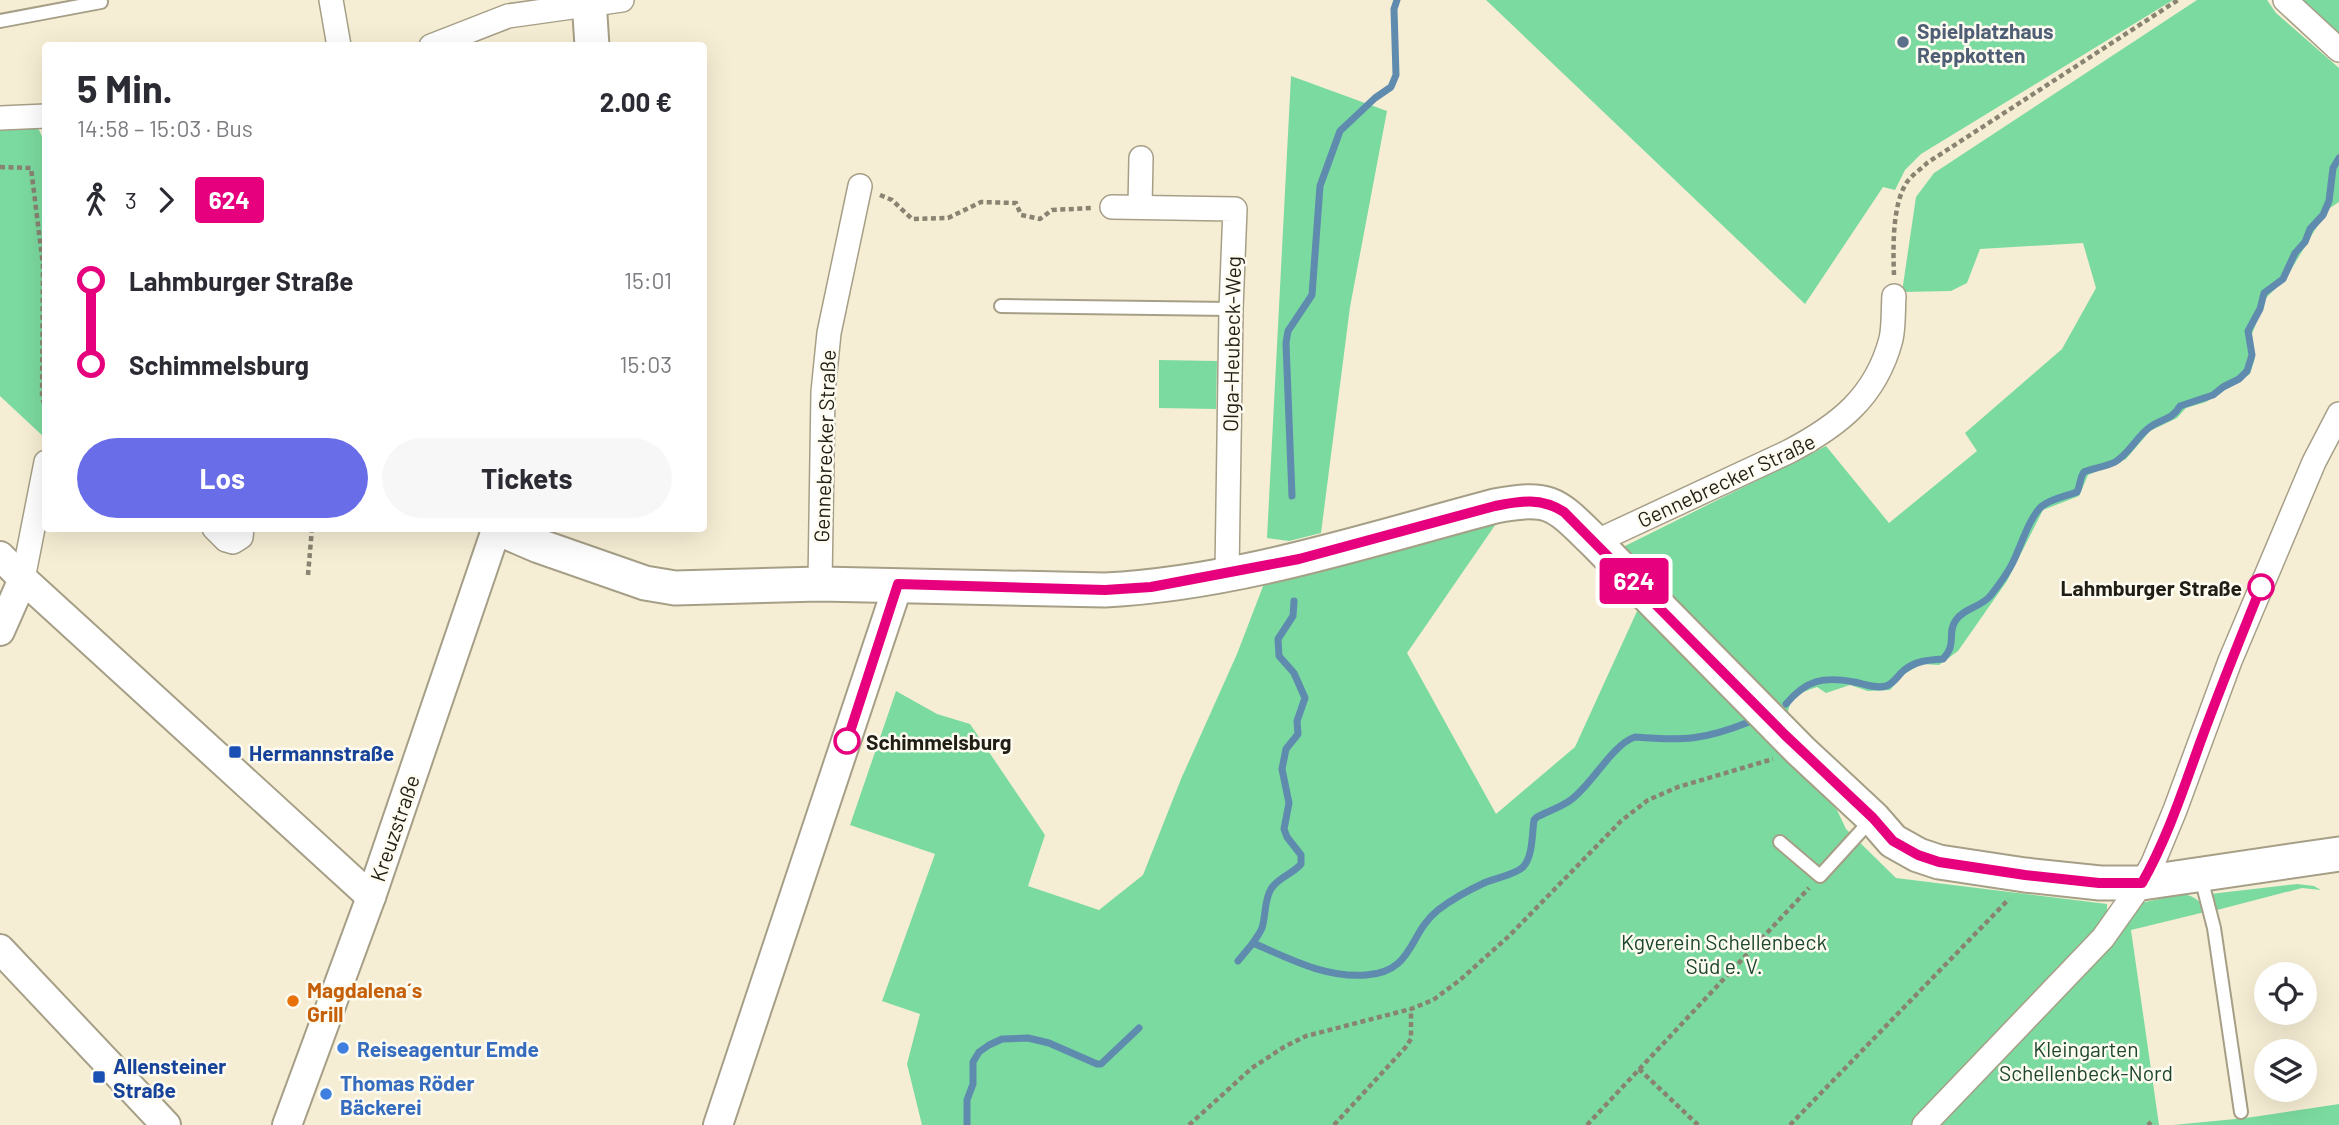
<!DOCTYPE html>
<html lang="de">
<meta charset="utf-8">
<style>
:root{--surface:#fff;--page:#f7f7f7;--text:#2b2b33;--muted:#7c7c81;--accent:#696ee8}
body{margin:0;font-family:Barlow,sans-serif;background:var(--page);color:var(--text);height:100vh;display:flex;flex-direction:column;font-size:26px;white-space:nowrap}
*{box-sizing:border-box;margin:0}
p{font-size:23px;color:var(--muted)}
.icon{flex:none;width:38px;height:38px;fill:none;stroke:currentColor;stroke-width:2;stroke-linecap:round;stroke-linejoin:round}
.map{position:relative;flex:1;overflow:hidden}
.sheet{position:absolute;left:42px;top:42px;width:665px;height:490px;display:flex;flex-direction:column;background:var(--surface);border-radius:7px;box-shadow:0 7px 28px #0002}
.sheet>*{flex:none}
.badge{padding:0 14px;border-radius:5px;font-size:24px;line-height:46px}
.fabs{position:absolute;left:2254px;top:962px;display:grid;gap:14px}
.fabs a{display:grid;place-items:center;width:63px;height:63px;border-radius:50%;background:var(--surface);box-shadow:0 7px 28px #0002;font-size:35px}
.map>.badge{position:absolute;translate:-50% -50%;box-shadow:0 0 0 4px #fff}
.legs{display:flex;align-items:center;gap:10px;height:77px;padding:0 35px;font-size:23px}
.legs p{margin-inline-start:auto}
.summary{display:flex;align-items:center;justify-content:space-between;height:119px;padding:0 35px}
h1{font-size:38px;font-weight:700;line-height:52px}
.cta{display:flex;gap:14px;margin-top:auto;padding:14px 35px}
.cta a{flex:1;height:80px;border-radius:42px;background:var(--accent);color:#fff;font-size:28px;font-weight:700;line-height:80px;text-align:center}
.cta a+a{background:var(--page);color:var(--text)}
ul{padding:0 35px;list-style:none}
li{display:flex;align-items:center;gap:24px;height:84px;font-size:26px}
li i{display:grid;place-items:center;width:10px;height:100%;margin:0 9px;background:currentColor}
li i::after{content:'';width:18px;height:18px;margin:-9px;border:5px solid;border-radius:50%;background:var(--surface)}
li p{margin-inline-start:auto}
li:first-child i{background:linear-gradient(#0000 50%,currentColor 0)}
li:last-child i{background:linear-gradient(currentColor 50%,#0000 0)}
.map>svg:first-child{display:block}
.green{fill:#7bda9f}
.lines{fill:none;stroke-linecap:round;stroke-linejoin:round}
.stream{stroke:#5f8baf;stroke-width:7}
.service-casing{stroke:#a69f87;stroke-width:16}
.minor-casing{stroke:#a69f87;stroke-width:26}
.tertiary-casing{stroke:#a69f87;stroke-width:32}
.secondary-casing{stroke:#a69f87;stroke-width:37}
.path{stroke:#898372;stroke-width:4.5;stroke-dasharray:5 3.5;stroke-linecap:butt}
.service{stroke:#fff;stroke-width:12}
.minor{stroke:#fff;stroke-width:23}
.tertiary{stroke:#fff;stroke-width:28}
.secondary{stroke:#fff;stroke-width:33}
.line-1-casing{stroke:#fff;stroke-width:16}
.line-1{stroke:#e6007e;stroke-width:10}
.service-dot{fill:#5c6f8a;stroke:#fefbf1;stroke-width:2.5}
.stop-1-dot{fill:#fff;stroke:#e6007e;stroke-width:3.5}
.transit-dot{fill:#1a4fb4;stroke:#fefbf1;stroke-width:2.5}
.food-dot{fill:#e8710a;stroke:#fefbf1;stroke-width:2.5}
.shop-dot{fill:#3f7fe0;stroke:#fefbf1;stroke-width:2.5}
.labels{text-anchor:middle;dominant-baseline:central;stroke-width:5;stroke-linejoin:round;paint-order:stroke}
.service-label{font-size:21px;font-weight:bold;fill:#4e5e75;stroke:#fefbf1;text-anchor:start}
.street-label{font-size:21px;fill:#211e15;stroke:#fefbf1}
.stop-label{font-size:21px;font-weight:bold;fill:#211e15;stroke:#fefbf1;text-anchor:end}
.transit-label{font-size:21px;font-weight:bold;fill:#164399;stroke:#fefbf1;text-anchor:start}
.park-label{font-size:21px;fill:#1d462d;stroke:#fefbf1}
.food-label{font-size:21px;font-weight:bold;fill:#c56008;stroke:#fefbf1;text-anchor:start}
.shop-label{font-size:21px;font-weight:bold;fill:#366cbe;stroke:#fefbf1;text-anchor:start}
</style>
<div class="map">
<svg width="2339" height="1125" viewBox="0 0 2339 1125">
<rect width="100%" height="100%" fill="#f6eed4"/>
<!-- green -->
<g class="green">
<path d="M1486,0h687l-252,154 -16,16 -10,20 -12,-3 -78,117z"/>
<path d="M2197,0h70l9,13 63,55v134l-12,8 -41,68 -20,20 -14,36 3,24 -5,16 -44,28 -20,6 -9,10 -27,13 -24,28 -38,16 -9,21 -36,14 -36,71 -49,70 -19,14 -17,-1 -18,10 -14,16 -22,1 -18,-6 -24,8 -9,-6c-14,5 -26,8 -29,25l-165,-165 203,-101 63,77 88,-72 -12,-18 97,-84 34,-61 -13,-45 -103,6 -13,34 -16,8 -49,1 14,-95 18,-24z"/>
<path d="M2298,0h41v34l-41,-33z"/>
<path d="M1291,76l96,35 -37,196 -29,226 -32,8 -22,-3z"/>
<path d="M38,128l7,15v295l-45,-42v-267z"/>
<path d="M1159,360l58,1 -1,48 -57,-1z"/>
<path d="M1500,518l-93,135 89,161 79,-67 63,-138 132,128 67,73 9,19 50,49 211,26v13l-4,7 -191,201h-990l-15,-61 13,-50 -38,-13 53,-147 -85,-29 46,-134 41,23 33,10 75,111 -17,51 71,24 44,-35 38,-96 56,-125 28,-73z"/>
<path d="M2297,884l17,2 7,4 -19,-2 -85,22 2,15 -9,-31z"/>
<path d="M2181,894c14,2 18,5 24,18l-74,18 28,195h-221l203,-222z"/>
<path d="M2339,1104v21h-166l73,-7z"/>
</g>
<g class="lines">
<!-- stream -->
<g class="stream">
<path d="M1292,496l-6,-153 2,-12 24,-36 8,-109 20,-55 35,-33 16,-11 5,-12 -2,-66 3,-9"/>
<path d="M1786,704c20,-24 37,-28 68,-22 11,2 21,7 32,4 7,-2 11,-9 16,-14 12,-11 25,-12 41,-13 15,-16 3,-25 13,-39 8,-12 26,-13 35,-25 7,-9 16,-21 21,-31 8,-15 17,-47 30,-58 9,-7 24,-10 35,-14 3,-5 3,-16 7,-20 3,-2 24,-6 31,-10 15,-9 21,-25 35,-35 13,-9 22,-7 30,-21l33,-11 10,-8 16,-8 8,-8 5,-16 -4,-24 12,-22 4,-16 19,-14 12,-26 10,-11 5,-13 13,-14 6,-14 4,-33 6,-10"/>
<path d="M1253,943c3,-5 7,-10 9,-15 4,-13 2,-27 9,-39 7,-12 22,-15 30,-25v-9l-14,-18 -3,-8 5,-26 -7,-34 4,-20 12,-15 -1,-13 8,-23 -11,-25 -15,-17 -1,-17 15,-23 1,-15"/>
<path d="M1238,961l15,-18c37,16 72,35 113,32 48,-3 42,-41 72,-65 13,-10 31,-20 46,-27 11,-5 31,-8 39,-16 10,-10 9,-34 11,-47l3,-3c11,-6 25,-10 35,-18 21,-16 41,-55 63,-62 48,4 69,3 114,-15"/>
<path d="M967,1125v-25l6,-16v-22l6,-10 10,-7 13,-6 26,-1 21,5 48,21h4l38,-36"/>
</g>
<defs>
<g id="service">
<path d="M0,21l101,-19"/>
<path d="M1001,306l230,3"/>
<path d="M1780,842l40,34 51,-56"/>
<path d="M2200,874l14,54 27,184"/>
</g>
<g id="minor">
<path d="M331,0l8,46"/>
<path d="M2285,0l54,50"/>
<path d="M431,46l77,-30 114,-16"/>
<path d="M0,118l46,-2"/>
<path d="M1112,207l123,2 -4,100 -4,265"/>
<path d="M1140,207l1,-49"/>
<path d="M214,528l12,12 7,2 8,-5 1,-9"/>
<path d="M1595,542l193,-90c50,-26 88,-55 103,-113 3,-13 2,-30 3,-43"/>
<path d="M23,579l23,-117"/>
<path d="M820,584l3,-192 6,-59 31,-147"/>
<path d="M1924,1125l179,-187 39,-55 11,-20 22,-53 55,-149 84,-199 25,-48"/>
</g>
<g id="tertiary">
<path d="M0,556l23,23 348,318"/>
<path d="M0,631l23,-52"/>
<path d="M0,949l166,176"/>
<path d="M287,1125l84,-228 125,-367"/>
<path d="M718,1125l180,-540"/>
</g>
<g id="secondary">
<path d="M589,0l3,46"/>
<path d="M497,528l42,18 106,37 30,5 145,-4 285,6c133,-7 262,-50 390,-84 56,-11 61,-2 100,36l206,209 72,67 20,23 25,14 21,7 86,13 75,8h42l197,-29"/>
</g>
</defs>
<!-- service casing -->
<use href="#service" class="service-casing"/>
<!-- minor casing -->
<use href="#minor" class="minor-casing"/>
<!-- tertiary casing -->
<use href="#tertiary" class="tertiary-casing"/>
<!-- secondary casing -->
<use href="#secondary" class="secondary-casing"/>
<!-- path -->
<g class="path">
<path d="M0,167l31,1 12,97 -1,133 4,10"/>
<path d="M880,195l12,5 20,19 36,-1 33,-16 35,1 5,12 19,4 12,-9 40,-2"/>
<path d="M1894,275c-1,-26 -2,-71 13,-93 5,-7 14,-13 20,-19l251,-163"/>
<path d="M308,575l4,-47"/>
<path d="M1639,1069l59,56"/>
<path d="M1189,1125l63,-57 32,-21 22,-11 105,-27 22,-9 27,-20 49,-44 112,-115 27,-21 30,-13 95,-28"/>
<path d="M1334,1125l71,-77 6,-9v-30"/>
<path d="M1587,1125l222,-237"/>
<path d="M1790,1125l219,-226"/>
<path d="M2148,1125l3,-3"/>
</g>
<!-- service -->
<use href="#service" class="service"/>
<!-- minor -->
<use href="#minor" class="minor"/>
<!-- tertiary -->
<use href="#tertiary" class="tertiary"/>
<!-- secondary -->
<use href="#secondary" class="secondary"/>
</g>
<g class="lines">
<defs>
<path id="line-1" d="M847,741l51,-157 207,6 46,-3 148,-28 196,-53c25,-5 46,-9 69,6l221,223 88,83 20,23 25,14 21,7 86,13 74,8h43c25,-44 41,-93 58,-140 19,-52 40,-104 61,-156"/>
</defs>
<!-- line-1 casing -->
<use href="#line-1" class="line-1-casing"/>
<!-- line-1 -->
<use href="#line-1" class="line-1"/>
</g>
<!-- markers -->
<circle class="service-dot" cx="1903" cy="42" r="7"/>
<g class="stop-1-dot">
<circle cx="2261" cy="587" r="12"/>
<circle cx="847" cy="741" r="12"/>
</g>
<g class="transit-dot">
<rect x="228" y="745" width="14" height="14" rx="3.5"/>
<rect x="92" y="1070" width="14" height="14" rx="3.5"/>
</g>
<circle class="food-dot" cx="293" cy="1001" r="7"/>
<g class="shop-dot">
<circle cx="343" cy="1048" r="7"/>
<circle cx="326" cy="1094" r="7"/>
</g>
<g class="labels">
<!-- service labels -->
<g class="service-label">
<text x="1917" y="30">Spielplatzhaus<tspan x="1917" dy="24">Reppkotten</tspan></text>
</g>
<!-- street labels -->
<g class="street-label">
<text transform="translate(1231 344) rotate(-89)">Olga-Heubeck-Weg</text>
<text transform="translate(824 446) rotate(-88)">Gennebrecker Straße</text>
<text transform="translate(1726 480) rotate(-25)">Gennebrecker Straße</text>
<text transform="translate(394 828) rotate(-71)">Kreuzstraße</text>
</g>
<!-- stop labels -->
<g class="stop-label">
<text x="2242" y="587">Lahmburger Straße</text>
<text x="866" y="741" text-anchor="start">Schimmelsburg</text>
</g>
<!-- transit labels -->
<g class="transit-label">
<text x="249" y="752">Hermannstraße</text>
<text x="113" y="1065">Allensteiner<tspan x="113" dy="24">Straße</tspan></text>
</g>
<!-- park labels -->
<g class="park-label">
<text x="1724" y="941">Kgverein Schellenbeck<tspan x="1724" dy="24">Süd e. V.</tspan></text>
<text x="2086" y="1048">Kleingarten<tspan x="2086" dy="24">Schellenbeck-Nord</tspan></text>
</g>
<!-- food labels -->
<g class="food-label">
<text x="307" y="989">Magdalena´s<tspan x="307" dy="24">Grill</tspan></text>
</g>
<!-- shop labels -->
<g class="shop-label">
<text x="357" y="1048">Reiseagentur Emde</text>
<text x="340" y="1082">Thomas Röder<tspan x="340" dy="24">Bäckerei</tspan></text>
</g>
</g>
</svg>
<div class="fabs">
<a><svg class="icon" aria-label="locate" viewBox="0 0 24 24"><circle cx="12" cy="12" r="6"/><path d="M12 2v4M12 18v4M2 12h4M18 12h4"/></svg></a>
<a><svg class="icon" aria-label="layers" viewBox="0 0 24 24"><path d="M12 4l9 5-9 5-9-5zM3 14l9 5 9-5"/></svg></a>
</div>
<b class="badge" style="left:1634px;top:581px;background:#e6007e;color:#fff">624</b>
<section class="sheet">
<div class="summary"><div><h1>5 Min.</h1><p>14:58 – 15:03 · Bus</p></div><b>2.00 €</b></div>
<div class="legs"><svg class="icon" aria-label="walk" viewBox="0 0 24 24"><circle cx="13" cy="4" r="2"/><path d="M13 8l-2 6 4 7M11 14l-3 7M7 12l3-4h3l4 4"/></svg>3<svg class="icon" aria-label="forward" viewBox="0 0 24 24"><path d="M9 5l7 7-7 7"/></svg><b class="badge" style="background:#e6007e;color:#fff">624</b></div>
<ul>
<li><i style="color:#e6007e"></i><b>Lahmburger Straße</b><p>15:01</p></li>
<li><i style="color:#e6007e"></i><b>Schimmelsburg</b><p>15:03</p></li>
</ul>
<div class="cta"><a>Los</a><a>Tickets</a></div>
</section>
</div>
